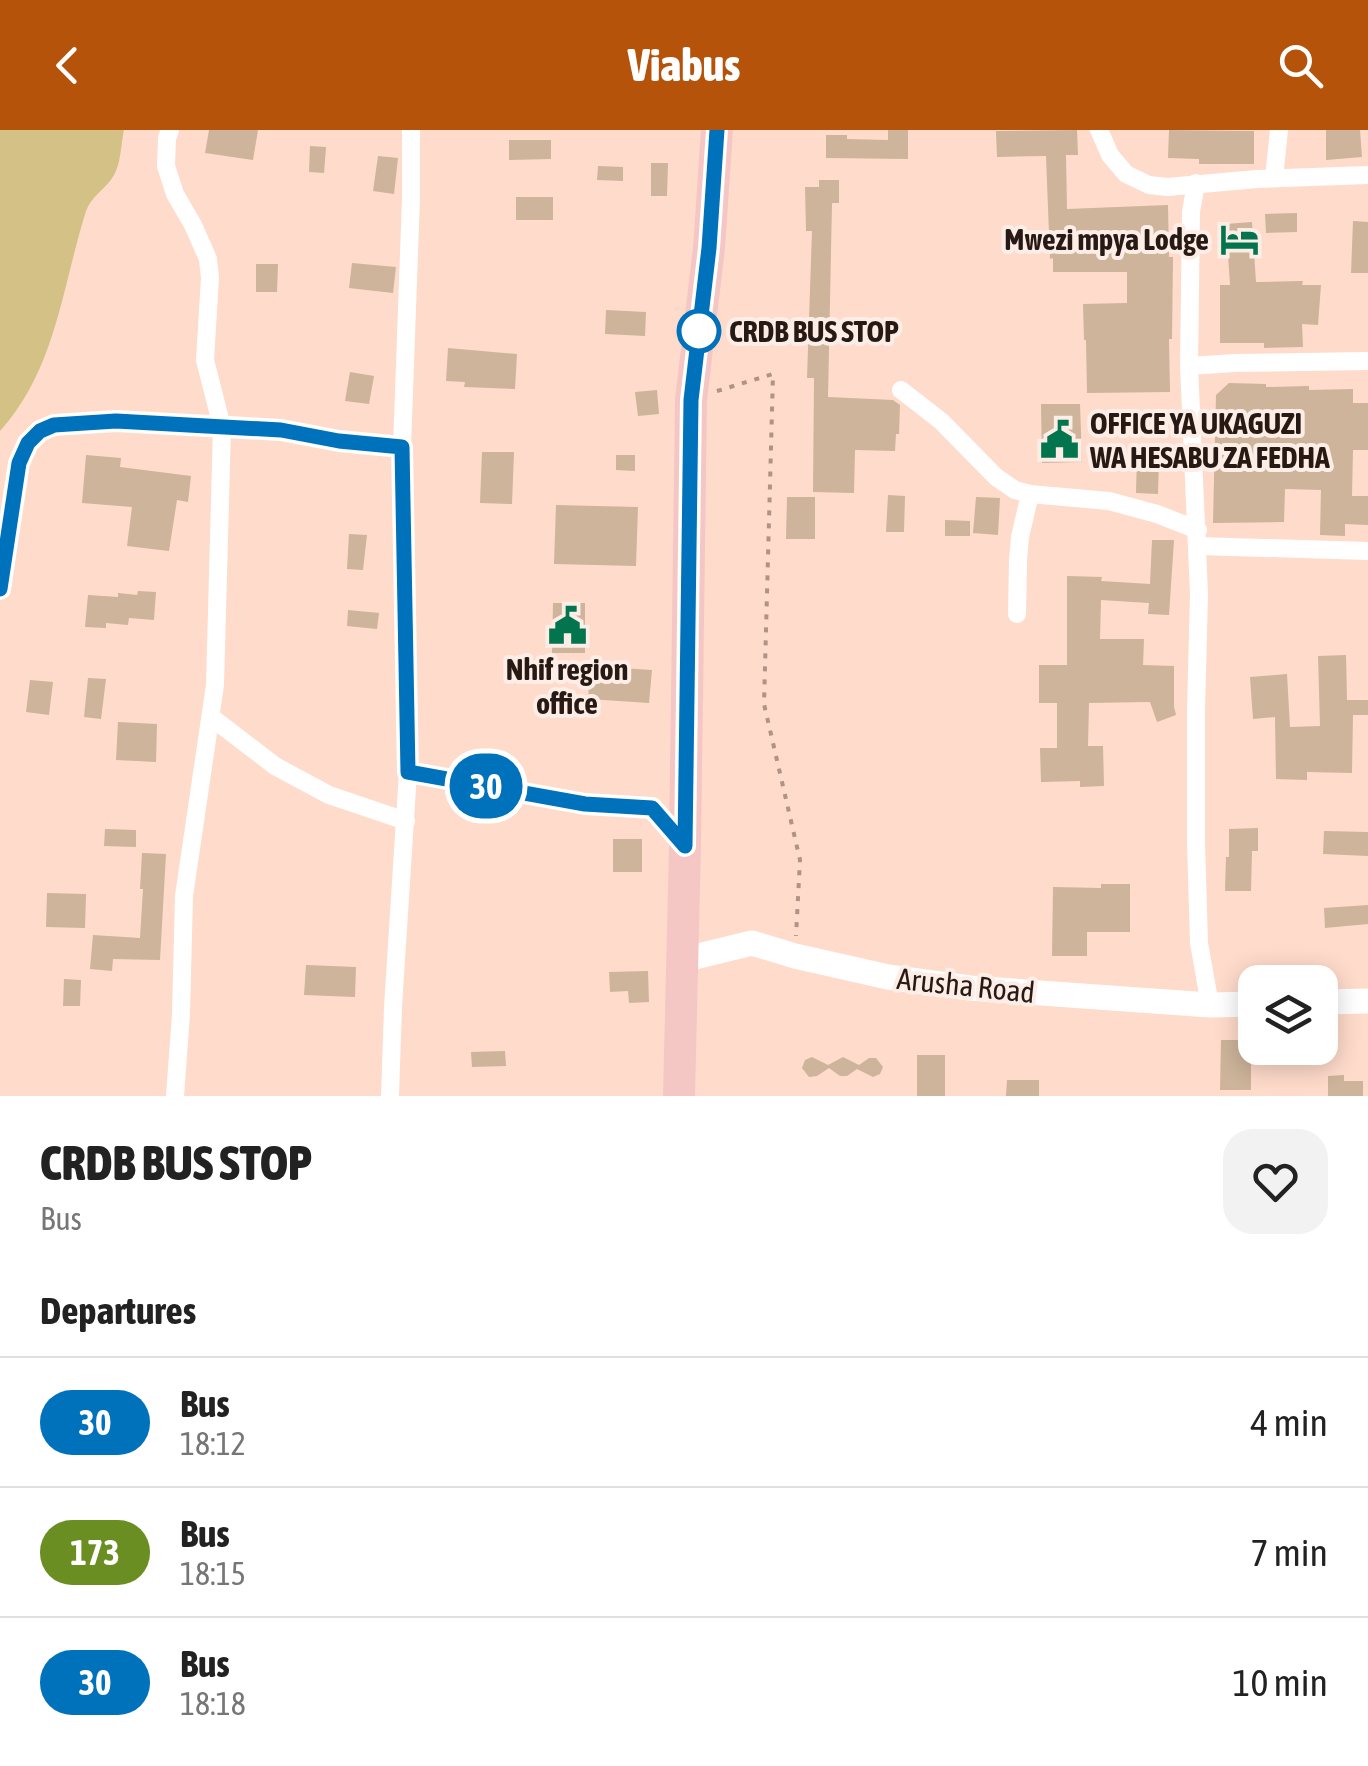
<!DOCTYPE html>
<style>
:root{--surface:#fff;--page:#f2f2f2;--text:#222;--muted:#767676;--line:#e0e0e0;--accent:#b45309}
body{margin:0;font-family:"Asap Condensed",sans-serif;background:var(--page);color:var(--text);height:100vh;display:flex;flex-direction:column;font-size:38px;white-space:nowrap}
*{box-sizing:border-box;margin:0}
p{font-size:32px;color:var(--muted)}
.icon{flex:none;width:55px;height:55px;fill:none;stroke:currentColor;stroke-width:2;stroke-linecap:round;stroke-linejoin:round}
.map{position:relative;height:966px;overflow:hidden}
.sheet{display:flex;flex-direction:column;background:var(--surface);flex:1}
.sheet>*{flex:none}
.badge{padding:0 20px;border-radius:32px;font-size:35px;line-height:65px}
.fabs{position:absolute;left:1238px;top:835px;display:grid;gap:20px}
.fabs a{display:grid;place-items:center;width:100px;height:100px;border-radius:20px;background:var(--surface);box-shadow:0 5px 25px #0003;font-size:50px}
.map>.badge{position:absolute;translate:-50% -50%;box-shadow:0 0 0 5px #fff}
h2{padding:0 40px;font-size:38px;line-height:90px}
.round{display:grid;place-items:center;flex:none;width:105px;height:105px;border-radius:30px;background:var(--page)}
.headline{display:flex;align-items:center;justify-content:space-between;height:170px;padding:0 40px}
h1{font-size:48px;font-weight:800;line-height:75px}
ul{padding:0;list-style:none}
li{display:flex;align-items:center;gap:30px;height:130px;padding:0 40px;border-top:2px solid var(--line)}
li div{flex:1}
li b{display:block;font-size:38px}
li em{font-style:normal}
li .badge{min-width:110px;font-weight:700;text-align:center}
header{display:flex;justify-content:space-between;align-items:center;height:130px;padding:0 40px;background:var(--accent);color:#fff;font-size:45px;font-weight:800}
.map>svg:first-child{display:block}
.green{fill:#d3c186}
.building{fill:#cdb49a}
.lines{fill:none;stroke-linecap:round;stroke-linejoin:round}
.path{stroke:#ae9386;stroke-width:4;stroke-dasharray:5 8;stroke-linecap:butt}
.street{stroke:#fff;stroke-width:18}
.secondary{stroke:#fff;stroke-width:25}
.highway{stroke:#f5c7c4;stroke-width:32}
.line-casing{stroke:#fff;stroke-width:22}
.line{stroke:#0072bc;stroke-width:15}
.stop-dot{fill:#fff;stroke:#0072bc;stroke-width:5}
.labels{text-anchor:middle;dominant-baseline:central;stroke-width:8;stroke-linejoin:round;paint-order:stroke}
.poi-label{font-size:30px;font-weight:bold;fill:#271a14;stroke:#fceee7;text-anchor:end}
.stop-label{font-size:30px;font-weight:bold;fill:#271a14;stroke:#fceee7;text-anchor:start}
.street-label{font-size:30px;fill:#271a14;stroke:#fceee7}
</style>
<header><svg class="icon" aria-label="back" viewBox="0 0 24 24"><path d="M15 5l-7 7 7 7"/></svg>Viabus<svg class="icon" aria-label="search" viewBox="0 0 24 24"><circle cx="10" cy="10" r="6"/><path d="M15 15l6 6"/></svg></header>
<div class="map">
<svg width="1368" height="966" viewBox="0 0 1368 966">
<rect width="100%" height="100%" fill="#ffdbcb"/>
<!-- green -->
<path class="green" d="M0,0h124c-3,13 -3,33 -10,45 -7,13 -23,21 -28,36 -24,76 -30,158 -86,220z"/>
<!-- building -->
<g class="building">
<path d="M209,0h49l-5,30 -48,-7z"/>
<path d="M888,0h20v29l-82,-1v-23h21v4l41,1z"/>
<path d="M1077,0l1,25h-12l1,54 101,-4 1,52h4l-1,82h-3l1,53 -83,1 -1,-53h-2l-1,-36 44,-1v-31h-74v-14l-3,1 -4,-103 -49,1 -1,-26z"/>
<path d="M1169,0l85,1v33h-55v-5l-31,-1z"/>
<path d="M1326,0h34l2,27 -36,3z"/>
<path d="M509,10h42v19l-42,1z"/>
<path d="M310,16l16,1 -2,26 -15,-1z"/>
<path d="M378,26l20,2 -4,36 -21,-3z"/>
<path d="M651,33h17l-1,33h-16z"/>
<path d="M598,36l25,1v14l-26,-1z"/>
<path d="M819,50h20v23h-7l-4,194 65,3 7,5 -1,29h-3l-1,17 -40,-1 -1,43 -41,-1 1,-114h-7l5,-147h-6l-1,-44h14z"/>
<rect x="516" y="67" width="37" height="23"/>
<path d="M1297,83v19l-31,1 -1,-19z"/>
<path d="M1353,91l15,1v51h-17z"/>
<path d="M1252,92l4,60 47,-1 -1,4h19l-3,40 -16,-1 1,23 -39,1v-5h-44v-58h10l-4,-61z"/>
<path d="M352,133l44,4 -3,26 -44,-5z"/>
<path d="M256,134h22l-1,28h-21z"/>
<path d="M606,180l40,2 -1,24 -40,-2z"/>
<path d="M448,218l69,6 -2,35 -51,-2 1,-5 -19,-1z"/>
<path d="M350,242l24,4 -5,28 -24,-3z"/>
<path d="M1229,253l37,1v3l43,-1v4l44,-1v14h15v47h-15l-1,46h16v29l-23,-1v12l-25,-1 1,-45 -36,-1 -1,33 -71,1 3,-128z"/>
<path d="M657,260l2,24 -21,2 -3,-24z"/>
<path d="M1041,274h39l2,58 -40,1z"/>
<path d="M482,322h32l-2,52 -32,-1z"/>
<path d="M86,325l35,3 -1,9 71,9 -3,26 -11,-2 -8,51 -42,-5 5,-39 -50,-4z"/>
<path d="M616,325h19v16l-19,-1z"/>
<path d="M1137,326l22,1 -1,37 -22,-1z"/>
<path d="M888,365l17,1 -1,36h-18z"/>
<path d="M787,367h28v42h-29z"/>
<path d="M976,367l24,1 -2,37 -25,-2z"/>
<path d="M556,375l82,2 -2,59 -82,-2z"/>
<path d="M945,390l25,1v15h-25z"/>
<path d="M349,404l18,1 -4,35 -16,-1z"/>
<path d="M1152,410h22l-5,75 -21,-1 1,-11 -48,-3 -1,39h44l-1,26 31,1v41l2,8 -19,7 -7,-20 -61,1 -1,43h15l1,40 -24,1v-6l-39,1 -1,-34h17v-45h-18v-38h28v-89l35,1 -1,4 49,3z"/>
<path d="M138,461l18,1 -2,28 -25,-2 -1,7 -22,-2v5l-21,-1 3,-32 30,2v-4l19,2z"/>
<path d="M553,473h32v50h-33z"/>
<path d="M348,480l31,3 -2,16 -30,-3z"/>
<path d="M1346,525l1,45h21v15h-15l-1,58 -45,-1v8l-31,-1 -1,-62 -22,2 -3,-42 37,-3 3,53 30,-1 -2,-70z"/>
<path d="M590,536l62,4 -3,33 -61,-4z"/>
<path d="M88,548l18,1 -5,40 -17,-2z"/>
<path d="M30,550l23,2 -4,33 -23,-3z"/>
<path d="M118,592l39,2 -1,38 -40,-2z"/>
<path d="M1258,698v23h-6l-1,40h-26l1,-34h3v-28z"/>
<path d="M105,699l31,1v17l-32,-1z"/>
<path d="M1324,701l44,1v24l-45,-2z"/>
<rect x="613" y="709" width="29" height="33"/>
<path d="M142,723l24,1 -6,106 -47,-1 -1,12 -22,-2 3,-34 47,3 3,-49h-3z"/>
<path d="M1101,754h29v48h-43v24h-35l1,-69 48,1z"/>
<path d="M47,763l39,1 -1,34 -39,-1z"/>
<path d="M1368,775v19l-43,4 -1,-20z"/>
<path d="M306,835l50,2 -1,30 -51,-2z"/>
<path d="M648,841l1,31 -20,1 -1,-12 -18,1 -1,-20z"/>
<path d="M64,849l17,1 -1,26h-17z"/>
<path d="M1221,910h31v8h49l1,14 -51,2v26h-31z"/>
<path d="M505,921l1,15 -34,1 -1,-15z"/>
<rect x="917" y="925" width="28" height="41"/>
<path d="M812,927l16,8 15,-8 16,8 10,-7h7l7,9 -3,7 -7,3 -16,-8 -10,7h-7l-11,-8 -12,8 -8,1 -7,-9 3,-8z"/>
<path d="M1344,945v6h19v15h-35v-20z"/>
<path d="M1007,950h32v16h-33z"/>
</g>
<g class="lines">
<!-- path -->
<path class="path" d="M717,261l56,-17 -9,330 36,156 -4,76"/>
<!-- street -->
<g class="street">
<path d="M170,0l-3,8 -1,28 9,28 18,31 15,34 2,19 -5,82 17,67 -7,258 -31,211 -3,118 -6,82"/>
<path d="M1099,0l11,25 16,19 23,11 19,2 89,-8 111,-4"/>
<path d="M1274,48l5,-48"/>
<path d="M1196,53l-5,29 -2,154 10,228 -3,116v133l3,100 11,62"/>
<path d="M1189,236l46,-3 133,-2"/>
<path d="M901,260l40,31 55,56 19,13 15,4 79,7 48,13 41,16"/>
<path d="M1198,416l170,5"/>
<path d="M0,459l19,-126 9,-20 12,-12 14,-6 62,-4 165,9 58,11 63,6"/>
<path d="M1017,484l1,-53 2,-24 10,-43"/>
<path d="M211,587l64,49 54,29 77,26"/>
<path d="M408,642l177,32 67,4 32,36"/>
<path d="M390,966l3,-89 15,-235 -6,-325 9,-249v-68"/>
</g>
<!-- secondary -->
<g class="secondary">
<path d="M682,830l70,-17 43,13 93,21 82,11 240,17 45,-1"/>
<path d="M1320,872l48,-1"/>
</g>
<!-- highway -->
<path class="highway" d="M679,966l6,-250 6,-446 18,-152 8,-118"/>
</g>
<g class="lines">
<defs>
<path id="line" d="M0,459l19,-126 9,-20 12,-12 14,-6 62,-4 165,9 58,11 63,6 6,325 177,32 67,4 33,38 6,-446 18,-152 8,-118"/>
</defs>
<!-- line casing -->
<use href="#line" class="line-casing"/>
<!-- line -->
<use href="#line" class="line"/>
</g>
<!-- icons -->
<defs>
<symbol id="hotel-bare" viewBox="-9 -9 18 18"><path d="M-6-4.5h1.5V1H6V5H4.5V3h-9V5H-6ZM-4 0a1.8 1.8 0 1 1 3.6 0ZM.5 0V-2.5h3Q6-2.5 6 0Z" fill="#02744e" stroke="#fceee7" stroke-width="2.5" paint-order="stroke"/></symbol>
<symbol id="civic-bare" viewBox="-9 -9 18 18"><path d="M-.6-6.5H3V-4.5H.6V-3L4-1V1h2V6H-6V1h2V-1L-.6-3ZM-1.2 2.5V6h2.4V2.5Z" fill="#02744e" stroke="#fceee7" stroke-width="2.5" paint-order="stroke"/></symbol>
</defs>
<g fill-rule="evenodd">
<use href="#hotel-bare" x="1212" y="82" width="55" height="55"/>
<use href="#civic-bare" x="1032" y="282" width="55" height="55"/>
<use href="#civic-bare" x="540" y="468" width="55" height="55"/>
</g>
<!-- markers -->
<circle class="stop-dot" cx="699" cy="201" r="20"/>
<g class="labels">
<!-- poi labels -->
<g class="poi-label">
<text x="1209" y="109">Mwezi mpya Lodge</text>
<text x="1090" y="293" text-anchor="start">OFFICE YA UKAGUZI<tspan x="1090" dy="34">WA HESABU ZA FEDHA</tspan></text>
<text x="567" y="539" text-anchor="middle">Nhif region<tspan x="567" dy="34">office</tspan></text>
</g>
<!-- stop labels -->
<g class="stop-label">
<text x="729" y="201">CRDB BUS STOP</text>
</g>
<!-- street labels -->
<g class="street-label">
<text transform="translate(966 855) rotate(6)">Arusha Road</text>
</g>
</g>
</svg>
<div class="fabs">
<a><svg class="icon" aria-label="layers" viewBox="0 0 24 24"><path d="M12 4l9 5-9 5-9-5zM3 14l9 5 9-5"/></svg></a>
</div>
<b class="badge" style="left:486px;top:656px;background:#0072bc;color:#fff">30</b>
</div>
<section class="sheet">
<div class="headline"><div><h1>CRDB BUS STOP</h1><p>Bus</p></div><a class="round"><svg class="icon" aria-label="heart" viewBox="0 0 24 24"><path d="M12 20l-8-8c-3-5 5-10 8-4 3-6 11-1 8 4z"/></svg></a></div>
<h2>Departures</h2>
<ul>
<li><span class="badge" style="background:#0072bc;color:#fff">30</span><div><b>Bus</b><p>18:12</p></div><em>4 min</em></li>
<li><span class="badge" style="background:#6b8e23;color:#fff">173</span><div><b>Bus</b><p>18:15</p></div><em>7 min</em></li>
<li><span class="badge" style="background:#0072bc;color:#fff">30</span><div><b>Bus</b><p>18:18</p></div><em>10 min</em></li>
</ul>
</section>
